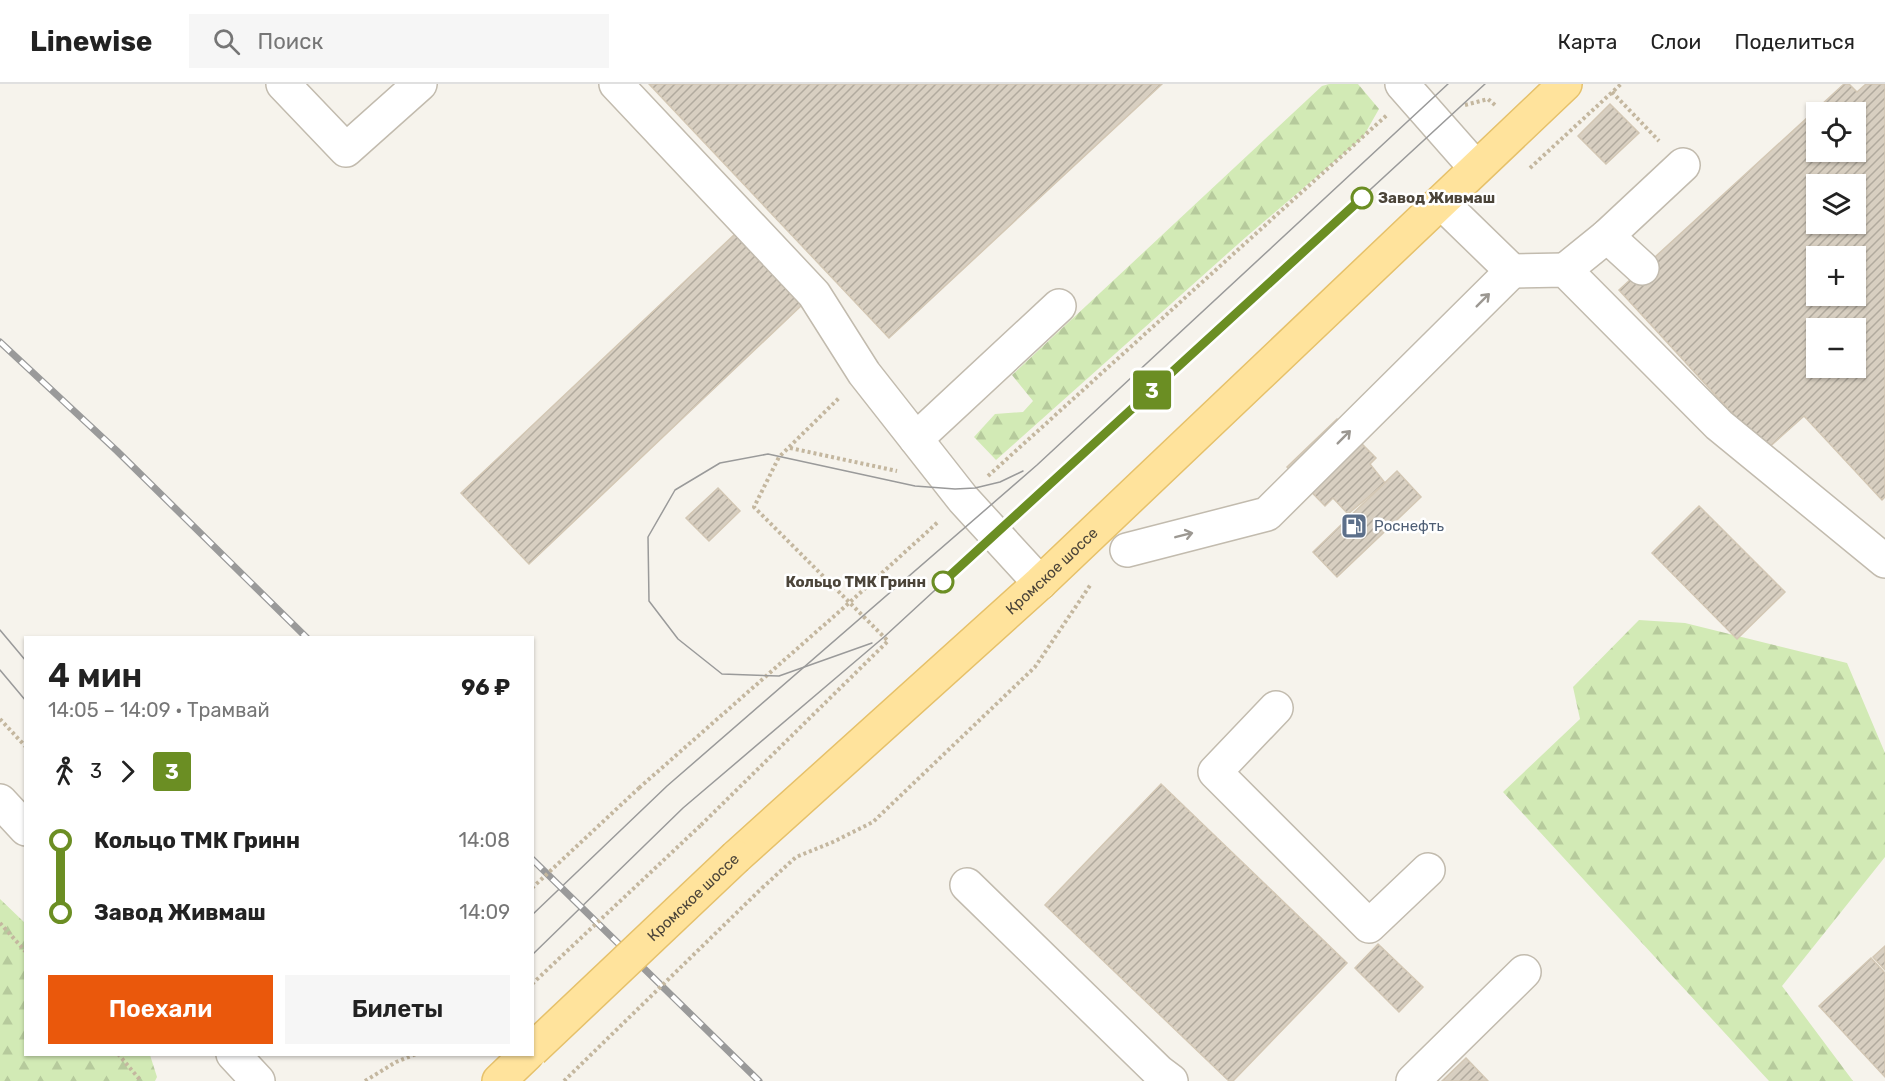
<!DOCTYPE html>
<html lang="ru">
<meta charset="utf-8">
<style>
:root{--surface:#fff;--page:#f6f6f6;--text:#222;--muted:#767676;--line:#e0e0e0;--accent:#ea580c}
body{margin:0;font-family:Rubik,sans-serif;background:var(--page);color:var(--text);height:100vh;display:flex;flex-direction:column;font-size:22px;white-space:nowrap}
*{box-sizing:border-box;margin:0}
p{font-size:20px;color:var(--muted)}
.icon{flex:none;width:33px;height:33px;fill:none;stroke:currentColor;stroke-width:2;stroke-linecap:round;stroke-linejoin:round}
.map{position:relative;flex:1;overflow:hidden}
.drawer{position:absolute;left:24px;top:552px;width:510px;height:420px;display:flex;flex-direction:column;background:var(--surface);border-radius:0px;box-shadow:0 2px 4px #0004}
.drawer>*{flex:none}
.badge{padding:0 12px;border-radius:4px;font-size:21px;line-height:39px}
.buttons{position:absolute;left:1806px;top:18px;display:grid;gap:12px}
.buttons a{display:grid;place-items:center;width:60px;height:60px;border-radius:0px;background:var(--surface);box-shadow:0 2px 4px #0004;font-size:30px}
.map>.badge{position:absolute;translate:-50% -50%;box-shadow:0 0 0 3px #fff}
.legs{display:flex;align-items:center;gap:9px;height:66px;padding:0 24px;font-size:20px}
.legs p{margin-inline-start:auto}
.overview{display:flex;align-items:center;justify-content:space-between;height:102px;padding:0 24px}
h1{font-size:33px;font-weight:600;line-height:45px}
.cta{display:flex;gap:12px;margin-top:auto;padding:12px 24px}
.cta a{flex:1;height:69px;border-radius:0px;background:var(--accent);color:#fff;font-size:24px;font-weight:600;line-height:69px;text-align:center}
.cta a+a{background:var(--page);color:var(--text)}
ul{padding:0 24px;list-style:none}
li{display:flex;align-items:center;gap:21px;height:72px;font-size:22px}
li i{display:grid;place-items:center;width:9px;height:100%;margin:0 8px;background:currentColor}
li i::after{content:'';width:15px;height:15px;margin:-8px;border:4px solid;border-radius:50%;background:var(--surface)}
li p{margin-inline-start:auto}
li:first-child i{background:linear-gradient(#0000 50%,currentColor 0)}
li:last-child i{background:linear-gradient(currentColor 50%,#0000 0)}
header{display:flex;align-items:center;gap:36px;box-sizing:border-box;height:84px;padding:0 30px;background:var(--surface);border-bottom:2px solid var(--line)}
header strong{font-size:28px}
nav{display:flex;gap:33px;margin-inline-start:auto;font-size:21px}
.search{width:420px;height:54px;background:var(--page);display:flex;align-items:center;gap:15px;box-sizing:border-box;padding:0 21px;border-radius:0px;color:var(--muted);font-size:22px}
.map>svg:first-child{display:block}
.forest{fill:url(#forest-firs)}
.building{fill:url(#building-hatch);stroke:#d3c7b4;stroke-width:1.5;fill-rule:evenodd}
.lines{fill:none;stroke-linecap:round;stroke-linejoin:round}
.minor-casing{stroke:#c2bbae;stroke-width:36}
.major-casing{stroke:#e6c16a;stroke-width:36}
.path{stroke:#c4b79f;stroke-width:4;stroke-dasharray:3 3;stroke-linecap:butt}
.minor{stroke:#fff;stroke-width:33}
.major{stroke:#ffe39c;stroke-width:33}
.tram{stroke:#9a9a9a;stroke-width:1.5}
.rail-casing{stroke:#9a9a9a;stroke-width:7}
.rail{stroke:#fff;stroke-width:4.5;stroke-dasharray:14;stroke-linecap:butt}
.major-bridge-casing{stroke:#e6c16a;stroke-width:36;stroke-linecap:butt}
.path-bridge{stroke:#c4b79f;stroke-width:4;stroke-dasharray:3 3;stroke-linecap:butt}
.major-bridge{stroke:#ffe39c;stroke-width:33}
.oneway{stroke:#9c9892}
.line-1-casing{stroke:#fff;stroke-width:14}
.line-1{stroke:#6b8e23;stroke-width:9}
.stop-1-dot{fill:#fff;stroke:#6b8e23;stroke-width:3}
.labels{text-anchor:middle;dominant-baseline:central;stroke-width:5;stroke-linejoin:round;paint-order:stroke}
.stop-label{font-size:15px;font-weight:bold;fill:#4b4439;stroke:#fff;text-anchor:start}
.service-label{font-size:15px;fill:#4e5e75;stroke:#fff;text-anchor:start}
.street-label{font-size:15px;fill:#4b4439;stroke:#fff}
</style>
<header>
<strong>Linewise</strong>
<div class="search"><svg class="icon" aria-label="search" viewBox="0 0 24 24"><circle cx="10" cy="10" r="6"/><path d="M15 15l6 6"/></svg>Поиск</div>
<nav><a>Карта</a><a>Слои</a><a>Поделиться</a></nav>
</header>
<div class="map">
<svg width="1885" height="997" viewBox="0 0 1885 997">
<defs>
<pattern id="forest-firs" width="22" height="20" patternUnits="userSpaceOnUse" patternTransform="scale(1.5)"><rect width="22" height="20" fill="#d2eab5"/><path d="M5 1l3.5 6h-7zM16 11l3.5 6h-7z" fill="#b6ca9c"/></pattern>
<pattern id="building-hatch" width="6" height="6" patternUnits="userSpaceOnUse" patternTransform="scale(1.5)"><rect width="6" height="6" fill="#d8cfc1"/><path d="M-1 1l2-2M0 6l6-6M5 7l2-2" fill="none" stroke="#b1aa9e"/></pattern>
</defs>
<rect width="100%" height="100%" fill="#f6f3ec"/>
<!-- forest -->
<g class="forest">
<path d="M1329,0h29l21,25 -16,28 -117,100 -250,223 -22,-23 21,-23 28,-2 10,-11 -21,-26 310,-289z"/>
<path d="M1639,536l46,3 162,40 38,90v104l-103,129 71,95h-84l-266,-289 77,-73 -7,-32z"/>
<path d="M0,815l25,24 1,131 124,1 7,22 -2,4h-155z"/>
</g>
<!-- building -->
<g class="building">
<path d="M649,0h513l-273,254z"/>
<path d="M1844,0h5l8,8 9,-8h19v413l-3,3 -78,-84 -38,34 -147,-160zM1816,28h40v40h-40zM1816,100h40v40h-40zM1816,172h40v40h-40zM1816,244h40v40h-40z"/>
<path d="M1610,20l29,29 -33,31 -28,-28z"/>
<path d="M736,149l67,71 -274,260 -68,-71z"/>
<path d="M1337,335l39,39 -6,6 15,19 -37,31 -15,-16 -8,8 -38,-39z"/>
<path d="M1397,387l24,26 -84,80 -24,-25z"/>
<path d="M718,404l22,23 -31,30 -23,-23z"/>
<path d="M1699,422l86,86 -48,47 -85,-86z"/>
<path d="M1161,700l186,179 -114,118h-4l-184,-176z"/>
<path d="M1378,860l45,43 -24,25 -44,-44z"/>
<path d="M1885,862v24l-12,-13z"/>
<path d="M1871,874l14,15v104l-66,-71z"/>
<path d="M1466,974l22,23h-46z"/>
</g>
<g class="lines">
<defs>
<g id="minor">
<path d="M283,0l63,66 74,-66"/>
<path d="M616,0l198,210 50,79 99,126 77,84"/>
<path d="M1402,0l74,84"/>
<path d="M1442,119l70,68 53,-1 154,155 166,136"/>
<path d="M1607,152l35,32"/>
<path d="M1565,186l42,-34 76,-71"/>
<path d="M916,355l143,-133"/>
<path d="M1127,466l140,-36 245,-243"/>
<path d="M1276,624l-61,64 154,154 59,-56"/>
<path d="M0,717l26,28"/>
<path d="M967,801l192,187 12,9"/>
<path d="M233,970l25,27"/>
<path d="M1413,997l111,-109"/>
</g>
<g id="major">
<path id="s1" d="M736,773l304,-274 525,-499"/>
<path d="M499,997l28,-27"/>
</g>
</defs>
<!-- minor casing -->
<use href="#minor" class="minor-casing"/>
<!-- major casing -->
<use href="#major" class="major-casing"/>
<!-- path -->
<g class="path">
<path d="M1612,8l47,49"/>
<path d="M1465,21l23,-6 8,7"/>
<path d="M1530,84l91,-84"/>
<path d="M790,364l107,23"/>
<path d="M988,392l399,-361"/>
<path d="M0,635l26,28"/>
<path d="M639,704l210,-185 89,-81"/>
<path d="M701,741l187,-184 -134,-134 25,-50 61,-60"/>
<path d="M762,804l34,-31 37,-15 40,-20 162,-155 56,-83"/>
<path d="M0,839l26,29"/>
<path d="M118,970l23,27"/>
<path d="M365,997l31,-19 20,-8"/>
</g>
<!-- minor -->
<use href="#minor" class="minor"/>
<!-- major -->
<use href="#major" class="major"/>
<!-- tram -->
<g class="tram">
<path d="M0,546l26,31"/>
<path d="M872,559l-93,33 -57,-2 -44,-35 -29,-38 -1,-64 27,-47 45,-27 48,-9 147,32 40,3 20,-1 25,-6 23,-11"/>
<path d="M0,586l26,31"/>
<path d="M532,831l135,-129 370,-321 411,-381"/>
<path d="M532,871l151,-147 201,-171 601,-553"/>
</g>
<defs>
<g id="rail">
<path d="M0,258l117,109 190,187"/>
<path d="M532,775l227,222"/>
</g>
</defs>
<!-- rail casing -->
<use href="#rail" class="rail-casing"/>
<!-- rail -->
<use href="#rail" class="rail"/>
<defs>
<g id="major-bridge">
<path id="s2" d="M532,966l204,-193"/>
</g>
</defs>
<!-- major-bridge casing -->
<use href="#major-bridge" class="major-bridge-casing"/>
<!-- path-bridge -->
<g class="path-bridge">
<path d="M532,804l107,-100"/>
<path d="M532,900l169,-159"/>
<path d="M564,997l198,-193"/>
</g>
<!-- major-bridge -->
<use href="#major-bridge" class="major-bridge"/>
</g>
<!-- one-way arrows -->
<defs><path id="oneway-shaft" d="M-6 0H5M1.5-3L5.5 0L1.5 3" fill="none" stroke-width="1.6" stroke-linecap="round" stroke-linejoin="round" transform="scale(1.5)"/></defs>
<g class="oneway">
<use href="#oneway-shaft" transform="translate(1483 216) rotate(-45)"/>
<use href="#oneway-shaft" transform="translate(1344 353) rotate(-45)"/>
<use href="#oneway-shaft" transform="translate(1184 451) rotate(-14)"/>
</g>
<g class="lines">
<defs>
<path id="line-1" d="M943,498l419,-384"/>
</defs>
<!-- line-1 casing -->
<use href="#line-1" class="line-1-casing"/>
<!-- line-1 -->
<use href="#line-1" class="line-1"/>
</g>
<!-- icons -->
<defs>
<symbol id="fuel-square" viewBox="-11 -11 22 22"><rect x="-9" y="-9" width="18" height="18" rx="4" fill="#5c6f8a" stroke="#fff"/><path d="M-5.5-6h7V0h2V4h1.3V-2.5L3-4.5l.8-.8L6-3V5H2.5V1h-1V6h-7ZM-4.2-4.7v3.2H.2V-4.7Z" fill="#fff"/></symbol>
</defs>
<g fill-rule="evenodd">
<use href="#fuel-square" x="1339" y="427" width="30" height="30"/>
</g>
<!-- markers -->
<g class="stop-1-dot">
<circle cx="1362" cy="114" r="10"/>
<circle cx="943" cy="498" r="10"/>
</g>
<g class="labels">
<!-- stop labels -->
<g class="stop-label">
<text x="1378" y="114">Завод Живмаш</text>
<text x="926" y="498" text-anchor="end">Кольцо ТМК Гринн</text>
</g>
<!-- service labels -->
<g class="service-label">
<text x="1374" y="442">Роснефть</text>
</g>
<!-- street labels -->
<g class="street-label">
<text stroke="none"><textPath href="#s1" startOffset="426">Кромское шоссе</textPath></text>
<text stroke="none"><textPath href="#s2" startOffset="222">Кромское шоссе</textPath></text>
</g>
</g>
</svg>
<div class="buttons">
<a><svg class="icon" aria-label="locate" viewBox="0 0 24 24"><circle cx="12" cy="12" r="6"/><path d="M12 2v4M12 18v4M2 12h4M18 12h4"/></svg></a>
<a><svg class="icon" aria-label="layers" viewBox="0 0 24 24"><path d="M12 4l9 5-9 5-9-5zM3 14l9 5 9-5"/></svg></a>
<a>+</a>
<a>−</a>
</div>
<b class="badge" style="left:1152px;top:306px;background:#6b8e23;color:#fff">3</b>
<section class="drawer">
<div class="overview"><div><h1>4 мин</h1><p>14:05 – 14:09 · Трамвай</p></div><b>96 ₽</b></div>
<div class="legs"><svg class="icon" aria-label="walk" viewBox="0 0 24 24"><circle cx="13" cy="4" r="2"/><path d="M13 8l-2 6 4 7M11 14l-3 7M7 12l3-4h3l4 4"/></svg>3<svg class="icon" aria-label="forward" viewBox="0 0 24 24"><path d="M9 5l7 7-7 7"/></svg><b class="badge" style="background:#6b8e23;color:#fff">3</b></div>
<ul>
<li><i style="color:#6b8e23"></i><b>Кольцо ТМК Гринн</b><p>14:08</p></li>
<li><i style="color:#6b8e23"></i><b>Завод Живмаш</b><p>14:09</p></li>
</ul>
<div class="cta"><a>Поехали</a><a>Билеты</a></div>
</section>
</div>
